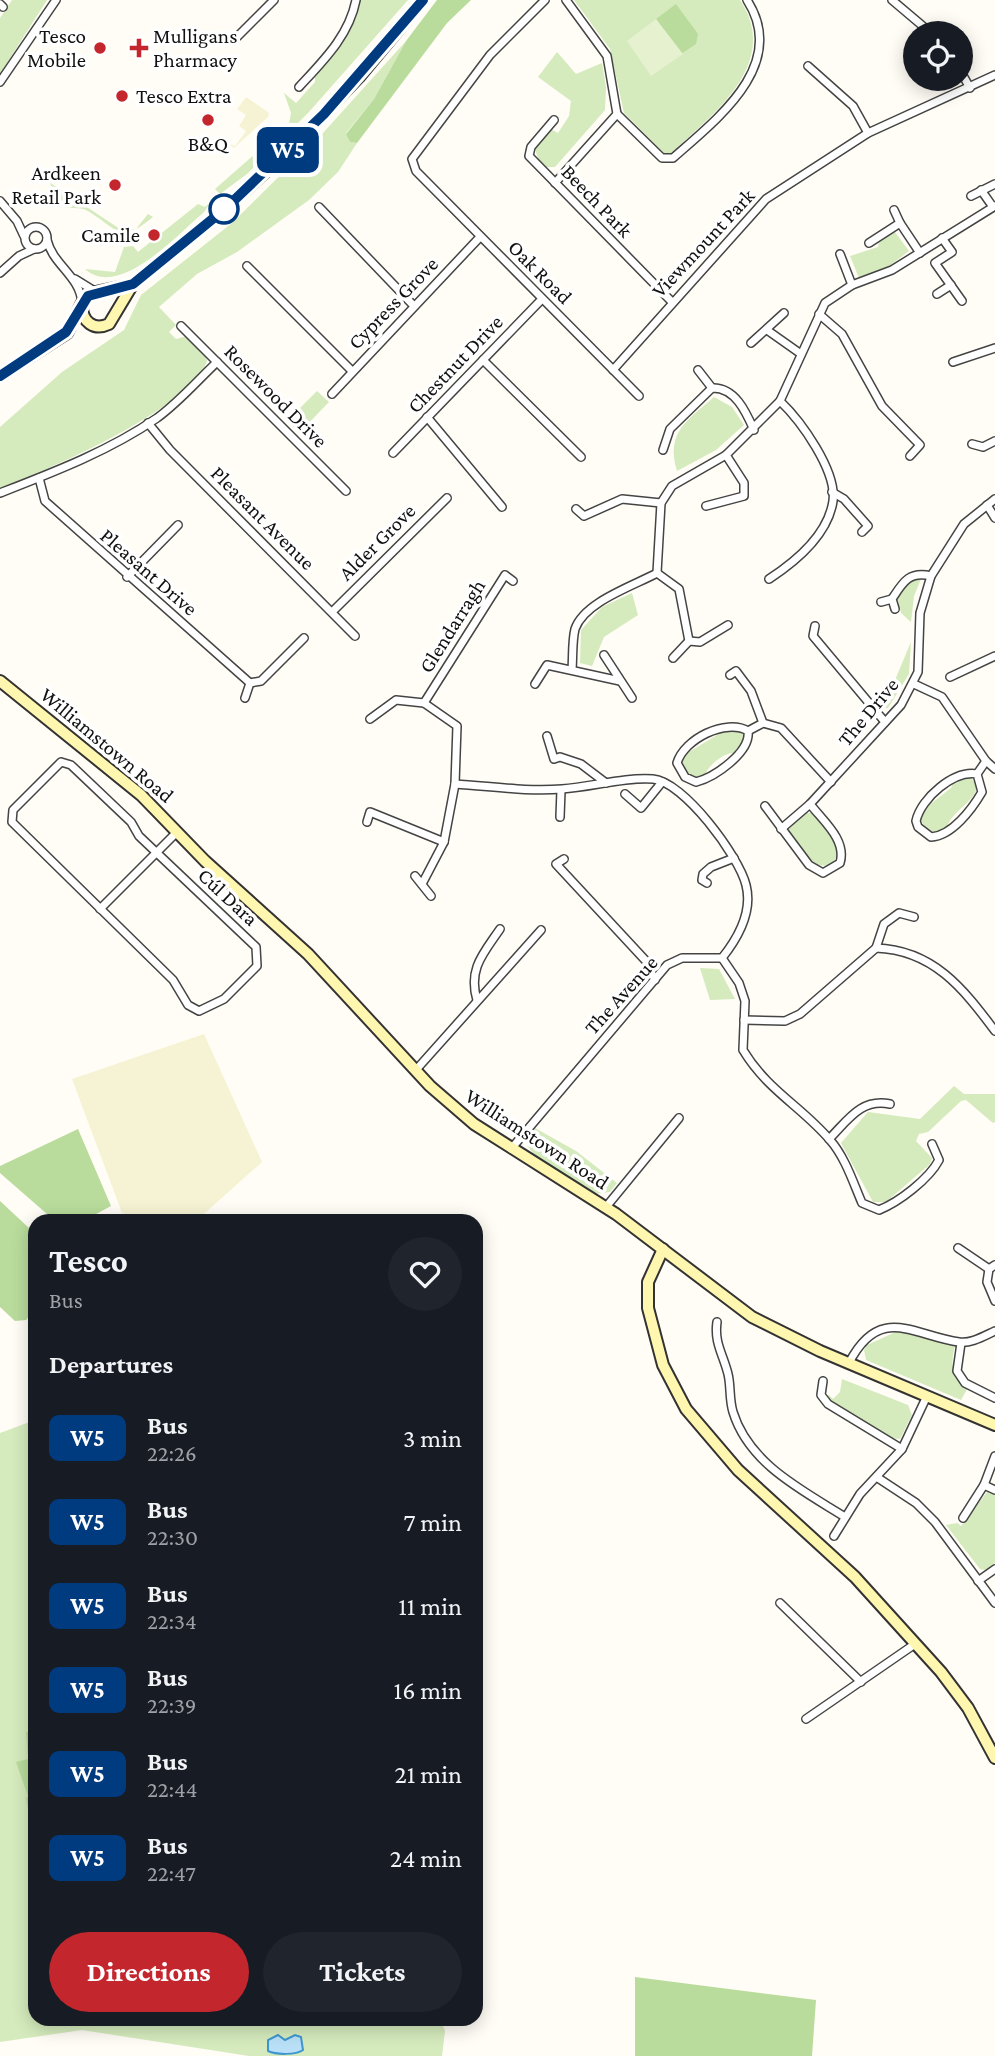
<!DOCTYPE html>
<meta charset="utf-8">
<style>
:root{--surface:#171b24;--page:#20242c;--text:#f1f3f6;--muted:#9ea1a6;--accent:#c4262e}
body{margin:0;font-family:"Crimson Pro",serif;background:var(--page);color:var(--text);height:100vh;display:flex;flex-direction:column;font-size:26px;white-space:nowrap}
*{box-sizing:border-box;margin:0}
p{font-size:23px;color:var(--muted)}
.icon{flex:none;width:38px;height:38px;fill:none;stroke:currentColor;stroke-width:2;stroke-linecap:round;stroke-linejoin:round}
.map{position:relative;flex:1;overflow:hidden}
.side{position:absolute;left:28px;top:1214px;width:455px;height:812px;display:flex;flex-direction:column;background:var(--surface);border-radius:21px;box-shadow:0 4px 18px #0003}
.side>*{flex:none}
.badge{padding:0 14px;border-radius:10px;font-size:24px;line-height:46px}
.tools{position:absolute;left:903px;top:21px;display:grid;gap:14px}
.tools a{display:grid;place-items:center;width:70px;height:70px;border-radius:50%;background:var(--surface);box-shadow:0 4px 18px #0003;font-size:35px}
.map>.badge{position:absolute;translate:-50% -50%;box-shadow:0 0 0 4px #fff}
h2{padding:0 21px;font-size:26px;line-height:63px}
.round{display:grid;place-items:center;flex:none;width:74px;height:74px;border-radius:37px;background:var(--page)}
.overview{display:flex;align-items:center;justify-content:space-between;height:119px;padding:0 21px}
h1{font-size:33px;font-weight:700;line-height:52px}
.button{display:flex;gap:14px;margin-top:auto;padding:14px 21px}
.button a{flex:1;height:80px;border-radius:42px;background:var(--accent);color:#fff;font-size:28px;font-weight:700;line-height:80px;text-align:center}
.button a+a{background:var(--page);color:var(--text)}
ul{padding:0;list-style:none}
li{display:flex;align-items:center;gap:21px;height:84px;padding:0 21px}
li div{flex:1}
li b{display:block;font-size:26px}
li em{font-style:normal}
li .badge{min-width:77px;font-weight:700;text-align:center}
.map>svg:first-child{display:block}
.farmland{fill:#f6f3d4}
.green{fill:#d5ebbd}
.forest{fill:#b9dc9c}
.pitch{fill:#e6f2cf}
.water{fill:#b9e0f7;stroke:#3f96cf;stroke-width:2}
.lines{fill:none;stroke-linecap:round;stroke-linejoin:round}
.street-casing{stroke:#444;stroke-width:10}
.secondary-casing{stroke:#333;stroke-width:14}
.street{stroke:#fff;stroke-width:7}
.secondary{stroke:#fff6b0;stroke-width:10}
.line-casing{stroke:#fff;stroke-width:16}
.line{stroke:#003b80;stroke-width:10}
.poi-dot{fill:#c4262e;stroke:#fff;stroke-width:2.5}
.stop-dot{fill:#fff;stroke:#003b80;stroke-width:3.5}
.labels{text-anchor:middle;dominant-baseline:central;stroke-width:7;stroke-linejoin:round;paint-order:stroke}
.poi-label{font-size:21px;fill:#111;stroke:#fff;text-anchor:end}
.street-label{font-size:21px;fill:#111;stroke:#fff}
</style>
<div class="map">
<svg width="995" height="2056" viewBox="0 0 995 2056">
<rect width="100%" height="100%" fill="#fffdf5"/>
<!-- farmland -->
<g class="farmland">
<path d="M246,97l22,15 1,4 -35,32 -7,-5 8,3 11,-15 -7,-5 7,-11 -9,-6z"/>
<path d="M204,1034l58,128 -66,59h-45l-29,-8 -50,-134z"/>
</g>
<!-- green -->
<g class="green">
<path d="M12,0h35l-47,74v-56z"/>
<path d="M360,0h48l-100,113 -61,61 -27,20 -5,-5 74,-65 2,-11 -7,-20 12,10 19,-21v-7l38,-50z"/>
<path d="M574,0h166c42,63 -27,114 -69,153h-7l-40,-40 -14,-64z"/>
<path d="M406,41l-32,58 -28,34 4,9 7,1 -19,29 -29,28 -72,52 -40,22 -38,33 17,18 -7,7 7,7 11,-3 18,19 2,6c-15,47 -161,110 -207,127v-61l62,-55 62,-42 17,-35 91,-72 91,-90z"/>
<path d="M557,52l19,22 26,-11 4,24 -1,23 -50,57h-9l-7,-6 -4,-12 16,-20 7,4 11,-17 2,-15 -33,-24z"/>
<path d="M49,182l74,49 13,-2 12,-15 5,3c-35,29 -35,11 -67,-7 -7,-3 -15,-1 -22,-3z"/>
<path d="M210,203l-6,9c-26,22 -85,88 -119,57l30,3 9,-25 9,-1 5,6 60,-48 7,3z"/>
<path d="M895,232l14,19 -21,16 -29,11 -9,-22 28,-9 1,-5z"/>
<path d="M317,391l12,11 -30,31 -12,-12z"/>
<path d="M714,397l18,10 12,18 -28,25 -39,21c-12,-39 11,-51 37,-74z"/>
<path d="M917,577l4,2 -7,17 -3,26 -10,-9 -4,-16 14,-19z"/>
<path d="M632,593l6,22 -34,22 -12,29 -12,-3 1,-33 21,-23z"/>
<path d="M911,642l-2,32 -21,34h-5l-10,-11 22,-17z"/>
<path d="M727,729l15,2 2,8 -11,14c-9,0 -24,12 -27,20l-10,5 -8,-3 -7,-14 3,-6z"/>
<path d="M969,776l9,10c-6,19 -26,24 -32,43l-11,4 -10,-6 -5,-8 8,-13 23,-18 2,-5z"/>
<path d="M806,813h6l22,27 4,15 -8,11 -15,-1 -26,-31v-6z"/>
<path d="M700,968l19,1 16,30 -25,1z"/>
<path d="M954,1086l10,8h31v28l-2,1 -27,-23 -5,1 -33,31 -9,2 -3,7 16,17 -2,6 -44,38h-13l-32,-59 27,-31 52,7z"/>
<path d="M535,1128l41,23 41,32 -7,9 -15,2 -58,-35 -10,-14z"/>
<path d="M900,1330l55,16c-5,18 -3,30 12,43l-6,11 -95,-40 -2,-10 3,-5z"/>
<path d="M842,1379l66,26 4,10 -12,24 -9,-1 -60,-35 -6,-7 4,-1 4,4 7,-7z"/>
<path d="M35,1420v600h406l4,11 -3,25h-193l-167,-26 -82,12v-609z"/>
<path d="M987,1492l8,3v68l-10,7 -5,-1 -34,-44 11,-2 4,3z"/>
</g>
<!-- forest -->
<g class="forest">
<path d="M437,0h34l-24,23 -90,120 -7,-1 -4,-8 28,-35 32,-58z"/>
<path d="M676,4l22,30 -2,10 -15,10 -25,-35z"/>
<path d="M78,1129l33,77 -28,15h-28l-55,-48v-7z"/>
<path d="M0,1201l29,27 3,-3 3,3v82l-9,10 -11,1 -15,-14z"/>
<path d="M35,1730v85l-5,4 -4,-21 2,-2 -12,-34 12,-3 -2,-27z"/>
<path d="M635,1977l181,23 -4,56h-177z"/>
</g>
<!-- pitch -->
<path class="pitch" d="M656,19l27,35 -32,22 -24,-35z"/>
<!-- water -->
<path class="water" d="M278,2035l7,5 10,-5 6,2 2,13c-7,5 -27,5 -35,1v-11z"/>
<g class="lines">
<defs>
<g id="street">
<path d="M545,0l-55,55 -78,104 4,12 223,225"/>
<path d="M892,0l39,33"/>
<path d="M0,4l3,3"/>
<path d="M235,39l39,-39"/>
<path d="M808,66l45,40 15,27"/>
<path d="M961,72l9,16"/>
<path d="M0,82l56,-82"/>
<path d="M299,87c24,-26 50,-51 57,-87"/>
<path d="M617,114l45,44h11c44,-39 116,-93 74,-158"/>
<path d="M554,120l-23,27 -2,9 143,146"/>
<path d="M555,183l62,-69 -10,-58 -41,-56"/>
<path d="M981,190l12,17"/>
<path d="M971,196l24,-12"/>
<path d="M0,201l17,20 7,15"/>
<path d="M319,207l95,99"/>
<path d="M894,210l6,13"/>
<circle cx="36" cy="238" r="11"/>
<path d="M942,238l10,14 -17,11 27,38"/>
<path d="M47,240c6,25 33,36 35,63"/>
<path d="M869,243l31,-20 20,30"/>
<path d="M840,254l12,31"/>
<path d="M247,266l104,104"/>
<path d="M0,273l19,-17 15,-7"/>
<path d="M75,279l21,13"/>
<path d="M937,294l14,-9"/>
<path d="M819,314l23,20 40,72 38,39 -10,11"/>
<path d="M181,326l165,165"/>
<path d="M767,330l34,24"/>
<path d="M751,343l33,-30"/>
<path d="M483,360l98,97"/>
<path d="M953,362l42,-14"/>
<path d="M613,370l153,-171 102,-66 127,-58"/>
<path d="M698,370l14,18"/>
<path d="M332,394l148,-157"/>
<path d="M427,417l75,90"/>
<path d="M148,423l22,27 185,186"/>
<path d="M972,444l11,3 12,-6"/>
<path d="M663,450l7,-21 42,-41c23,-1 34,24 42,42"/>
<path d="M393,453l149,-154"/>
<path d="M39,478l6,23 205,182"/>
<path d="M832,492l12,7 24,27 -6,6"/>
<path d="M0,493c54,-21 109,-42 157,-75 22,-16 40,-37 60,-56"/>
<path d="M987,505l8,13"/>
<path d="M706,506l38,-10v-13l-18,-28"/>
<path d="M576,509l8,7 38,-17 39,4"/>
<path d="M657,573l4,-70 11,-17 54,-31 54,-54 45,-98 27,-18 40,-15 103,-64"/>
<path d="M657,573l22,16 10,52"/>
<path d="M127,577l51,-52"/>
<path d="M769,579c26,-17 59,-44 64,-78 4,-30 -32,-80 -53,-100"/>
<path d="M881,602l11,-3"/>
<path d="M895,609l-3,-10c11,-17 17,-28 39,-23"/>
<path d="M332,612l115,-114"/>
<path d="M815,626l-2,10 72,86"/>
<path d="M689,641l11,1 28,-17"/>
<path d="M604,655l28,43"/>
<path d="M673,658l16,-17"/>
<path d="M572,669c1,-12 0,-28 3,-40 9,-27 58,-43 82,-56"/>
<path d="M730,675l6,-4 15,20 12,32"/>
<path d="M950,677l45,-21"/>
<path d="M535,684l12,-19 73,16"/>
<path d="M914,684l28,13 44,64 9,8"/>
<path d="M245,698l5,-15 11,-2 43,-43"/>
<path d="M424,703l81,-128 8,6"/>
<path d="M370,719l26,-19 28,3 33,23 -2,58 -11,58 -22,42"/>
<path d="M748,731c3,21 -33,46 -52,51l-11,-5 -8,-14c7,-24 49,-45 71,-32l15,-8 18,5 50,54"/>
<path d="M547,736l7,23 6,-2 21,7 25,19"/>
<path d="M61,762l10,3 60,57 8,14 117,111 1,19 -33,33 -25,12 -11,-6 -15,-25 -161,-158 1,-12z"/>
<path d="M977,774c-23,-4 -56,24 -61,47l2,6 13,10c21,-1 41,-28 51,-45l-5,-18 9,-13"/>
<path d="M455,784c35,2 72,8 107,5 30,-2 61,-12 91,-10 30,2 86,77 93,106 7,27 -8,53 -24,73h-40l-15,7 -156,184"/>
<path d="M625,794l16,14 21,-26"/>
<path d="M765,806l44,59 14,8 17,-10c7,-23 -17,-42 -30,-59"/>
<path d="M560,817l1,-27"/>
<path d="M367,822l3,-10 74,30"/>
<path d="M781,829l29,-25 91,-99 17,-33 2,-59 11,-37 33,-52 31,-25"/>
<path d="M564,859l-8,5 90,97 9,19"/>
<path d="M415,876l16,20"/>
<path d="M707,883l-5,-3 1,-6 8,-7 23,-9"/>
<path d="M100,909l77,-77"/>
<path d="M876,948c57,2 87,40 119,83"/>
<path d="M722,958l17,25 6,18 -2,49c24,40 59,57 87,90 15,17 23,42 32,63l17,7c20,-8 50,-31 60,-50l-7,-16"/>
<path d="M477,1000c-9,-31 6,-46 23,-71"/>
<path d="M744,1020l41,1 15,-7 76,-66 8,-24 15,-11 15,4"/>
<path d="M415,1071l126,-141"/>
<path d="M829,1139c19,-19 32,-41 61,-35"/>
<path d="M606,1207l73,-89"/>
<path d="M958,1248l31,21"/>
<path d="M995,1265l-6,4 -2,13 8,19"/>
<path d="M717,1322c-3,21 6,32 11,52 3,12 1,25 5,38 16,52 69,78 112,105"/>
<path d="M961,1343l-4,28 8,12 30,15"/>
<path d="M849,1363c31,-60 65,-27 110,-21 12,2 25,-6 36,-11"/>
<path d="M823,1381l-2,14 7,9 74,45"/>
<path d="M878,1478l38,25 19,19 60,81"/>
<path d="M984,1485l11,5"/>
<path d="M963,1518l21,-33 11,-29"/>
<path d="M834,1536l26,-42 42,-45 25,-53"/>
<path d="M978,1581l17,-12"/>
<path d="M780,1603l81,79"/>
<path d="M806,1719l109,-75"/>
</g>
<g id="secondary">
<path d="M82,306c0,16 12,25 27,18l24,-40 93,-76 61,-56 72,-75 64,-77"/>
<path d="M0,376l67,-43 17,-34 7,-6 42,-9"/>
<path d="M0,681l141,114 64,66 103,93 122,132 44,38 142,90 136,103 68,34 175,74"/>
<path d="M663,1249l-15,33v26l15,57 23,44 52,61 117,107 86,95 27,36 27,50"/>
</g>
</defs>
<!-- street casing -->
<use href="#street" class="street-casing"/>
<!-- secondary casing -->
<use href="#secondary" class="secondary-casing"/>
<!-- street -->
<use href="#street" class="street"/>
<!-- secondary -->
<use href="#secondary" class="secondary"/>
</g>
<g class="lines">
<defs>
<path id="line" d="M0,376l66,-44 22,-36 45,-12 93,-76 98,-94 99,-114"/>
</defs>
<!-- line casing -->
<use href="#line" class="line-casing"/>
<!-- line -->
<use href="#line" class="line"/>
</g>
<!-- markers -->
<g class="poi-dot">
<circle cx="100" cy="48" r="7"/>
<path d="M135.5 37.5h7v7h7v7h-7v7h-7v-7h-7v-7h7z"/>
<circle cx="122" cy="96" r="7"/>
<circle cx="208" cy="120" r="7"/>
<circle cx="115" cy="185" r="7"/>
<circle cx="154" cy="235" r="7"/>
</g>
<circle class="stop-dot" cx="224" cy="209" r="14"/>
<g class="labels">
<!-- poi labels -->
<g class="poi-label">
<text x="86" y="36">Tesco<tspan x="86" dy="24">Mobile</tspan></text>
<text x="153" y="36" text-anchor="start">Mulligans<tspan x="153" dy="24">Pharmacy</tspan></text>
<text x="136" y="96" text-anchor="start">Tesco Extra</text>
<text x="208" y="144" text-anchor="middle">B&amp;Q</text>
<text x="101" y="173">Ardkeen<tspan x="101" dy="24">Retail Park</tspan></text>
<text x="140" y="235">Camile</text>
</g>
<!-- street labels -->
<g class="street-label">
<text transform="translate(597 201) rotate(46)">Beech Park</text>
<text transform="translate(703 243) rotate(-47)">Viewmount Park</text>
<text transform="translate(540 272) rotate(45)">Oak Road</text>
<text transform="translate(393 303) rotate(-46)">Cypress Grove</text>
<text transform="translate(455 364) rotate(-46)">Chestnut Drive</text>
<text transform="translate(276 396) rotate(45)">Rosewood Drive</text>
<text transform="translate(263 518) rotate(45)">Pleasant Avenue</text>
<text transform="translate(377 542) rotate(-45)">Alder Grove</text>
<text transform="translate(149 572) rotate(41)">Pleasant Drive</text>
<text transform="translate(452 626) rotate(-58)">Glendarragh</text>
<text transform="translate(868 712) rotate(-50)">The Drive</text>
<text transform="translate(107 745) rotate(40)">Williamstown Road</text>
<text transform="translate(228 897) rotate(43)">Cúl Dara</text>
<text transform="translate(621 995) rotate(-48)">The Avenue</text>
<text transform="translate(537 1139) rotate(33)">Williamstown Road</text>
</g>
</g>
</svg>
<div class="tools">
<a><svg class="icon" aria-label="locate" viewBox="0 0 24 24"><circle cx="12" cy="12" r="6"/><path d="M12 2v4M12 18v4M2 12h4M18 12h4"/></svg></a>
</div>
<b class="badge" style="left:288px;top:150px;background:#003b80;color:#fff">W5</b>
<section class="side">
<div class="overview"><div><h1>Tesco</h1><p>Bus</p></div><a class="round"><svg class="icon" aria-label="heart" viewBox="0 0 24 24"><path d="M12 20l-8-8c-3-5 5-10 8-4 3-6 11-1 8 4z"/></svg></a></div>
<h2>Departures</h2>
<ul>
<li><span class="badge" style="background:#003b80;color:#fff">W5</span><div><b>Bus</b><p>22:26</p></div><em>3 min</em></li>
<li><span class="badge" style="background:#003b80;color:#fff">W5</span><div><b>Bus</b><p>22:30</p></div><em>7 min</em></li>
<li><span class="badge" style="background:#003b80;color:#fff">W5</span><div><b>Bus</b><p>22:34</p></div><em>11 min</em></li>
<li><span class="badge" style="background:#003b80;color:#fff">W5</span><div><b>Bus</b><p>22:39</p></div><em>16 min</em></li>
<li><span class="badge" style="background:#003b80;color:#fff">W5</span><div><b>Bus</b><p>22:44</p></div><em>21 min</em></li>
<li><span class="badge" style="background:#003b80;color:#fff">W5</span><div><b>Bus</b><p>22:47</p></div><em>24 min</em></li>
</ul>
<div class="button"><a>Directions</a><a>Tickets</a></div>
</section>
</div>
